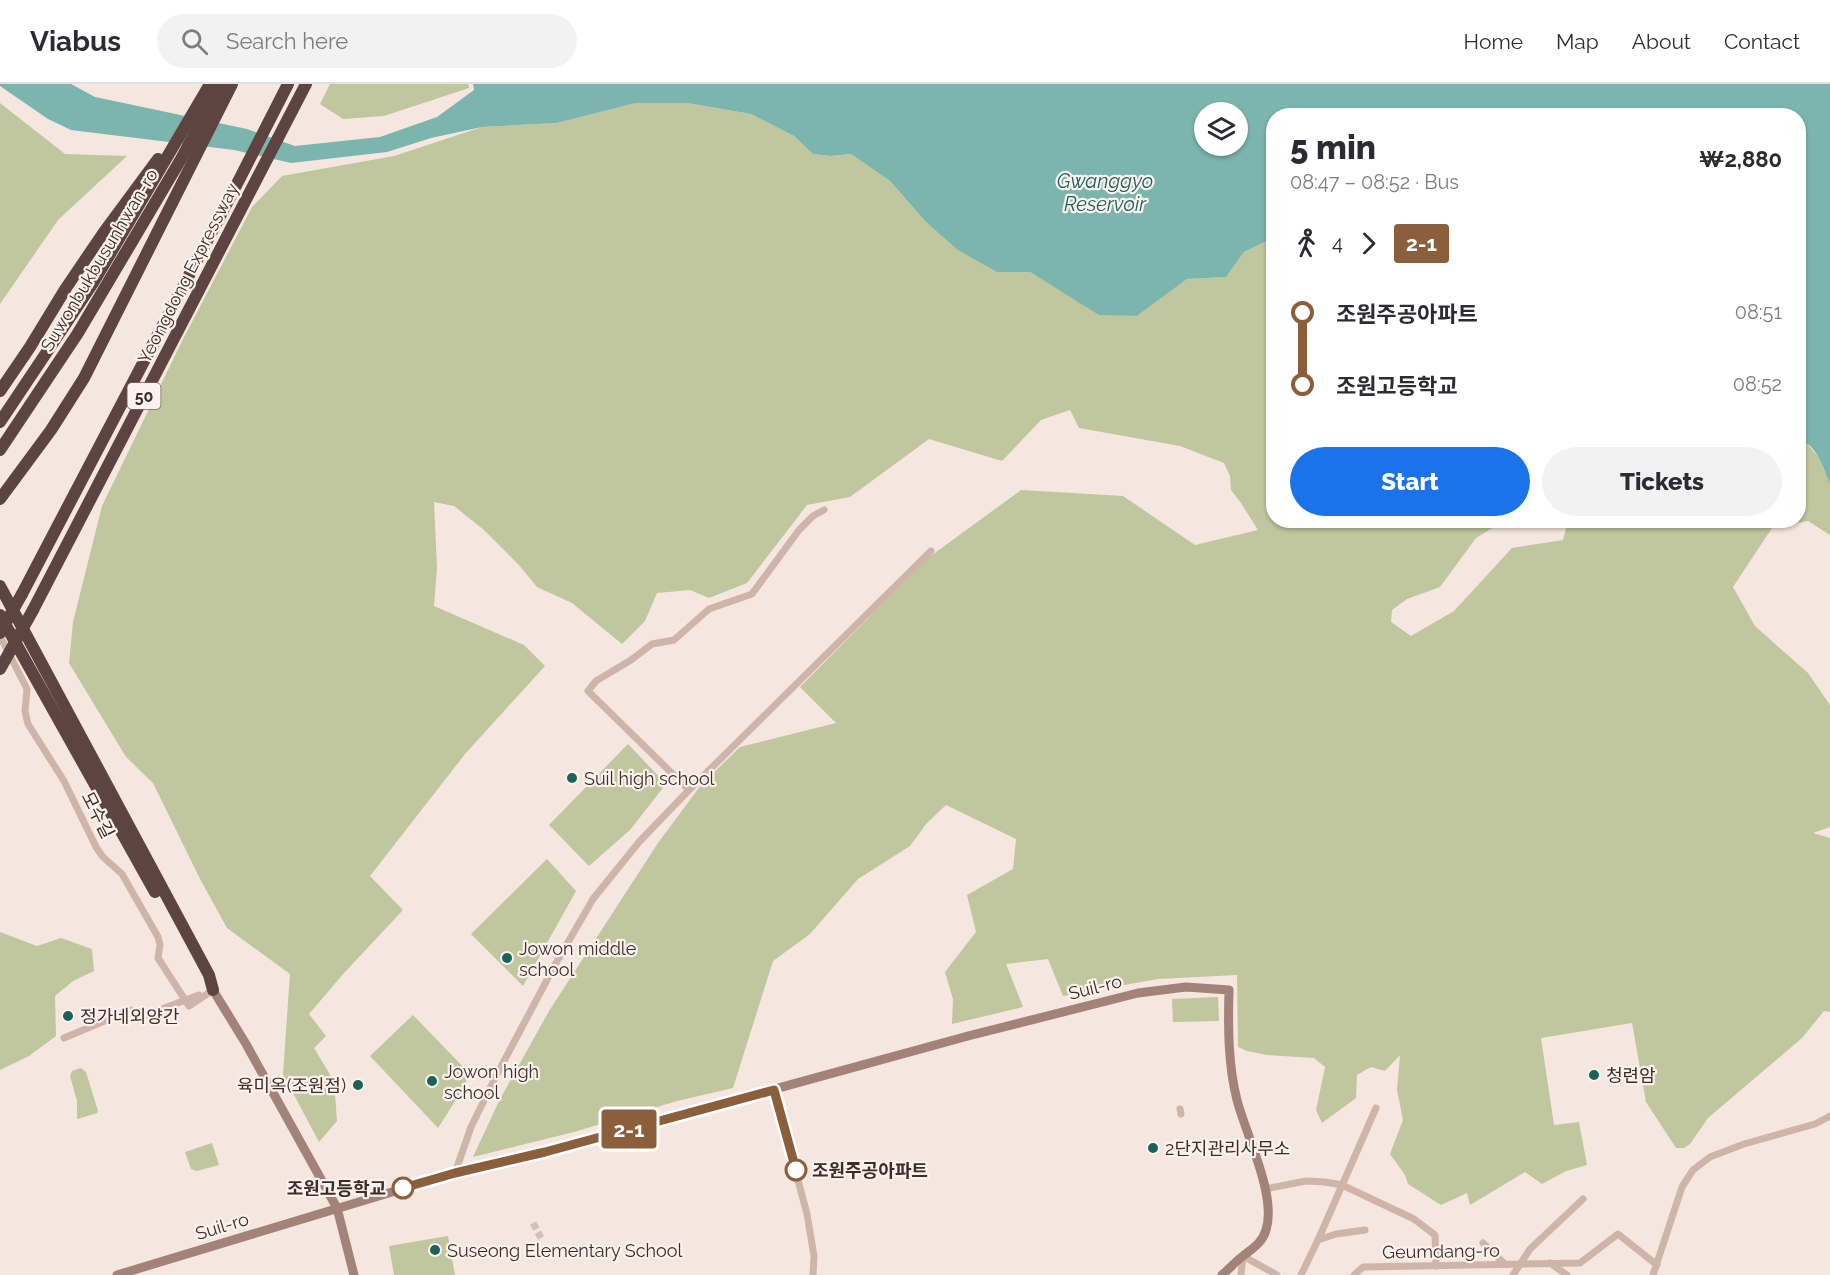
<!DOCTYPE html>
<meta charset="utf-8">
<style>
:root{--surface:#fff;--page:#f2f2f3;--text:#2b2b33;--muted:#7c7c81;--line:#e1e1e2;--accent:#1a73e8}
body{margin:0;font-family:Raleway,"Noto Sans KR",sans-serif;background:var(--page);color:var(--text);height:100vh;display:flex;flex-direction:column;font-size:22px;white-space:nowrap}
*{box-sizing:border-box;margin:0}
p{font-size:20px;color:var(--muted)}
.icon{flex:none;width:33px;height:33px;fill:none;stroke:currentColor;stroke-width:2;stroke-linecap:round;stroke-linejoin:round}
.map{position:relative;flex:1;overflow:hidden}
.side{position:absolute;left:1266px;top:24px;width:540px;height:420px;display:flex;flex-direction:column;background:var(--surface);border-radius:24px;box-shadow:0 2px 4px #0004}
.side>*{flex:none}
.badge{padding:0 12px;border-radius:4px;font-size:21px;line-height:39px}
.buttons{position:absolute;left:1194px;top:18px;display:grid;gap:12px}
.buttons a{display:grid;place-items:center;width:54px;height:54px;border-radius:50%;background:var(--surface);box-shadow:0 2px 4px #0004;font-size:30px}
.map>.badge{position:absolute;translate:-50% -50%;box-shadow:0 0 0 3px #fff}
.legs{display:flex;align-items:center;gap:9px;height:66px;padding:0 24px;font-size:20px}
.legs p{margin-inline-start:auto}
.overview{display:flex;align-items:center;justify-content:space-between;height:102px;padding:0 24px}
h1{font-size:33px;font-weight:800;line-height:45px}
.cta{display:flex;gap:12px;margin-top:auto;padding:12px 24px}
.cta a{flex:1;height:69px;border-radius:36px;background:var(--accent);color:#fff;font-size:24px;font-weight:800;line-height:69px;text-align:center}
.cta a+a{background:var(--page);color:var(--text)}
ul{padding:0 24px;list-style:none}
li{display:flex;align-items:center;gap:21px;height:72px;font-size:22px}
li i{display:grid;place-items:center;width:9px;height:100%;margin:0 8px;background:currentColor}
li i::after{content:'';width:15px;height:15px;margin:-8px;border:4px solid;border-radius:50%;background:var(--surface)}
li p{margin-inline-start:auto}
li:first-child i{background:linear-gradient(#0000 50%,currentColor 0)}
li:last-child i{background:linear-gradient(currentColor 50%,#0000 0)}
header{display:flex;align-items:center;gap:36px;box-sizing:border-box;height:84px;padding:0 30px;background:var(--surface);border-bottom:2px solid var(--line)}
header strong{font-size:28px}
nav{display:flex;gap:33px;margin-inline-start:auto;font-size:21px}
.search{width:420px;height:54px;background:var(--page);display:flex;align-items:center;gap:15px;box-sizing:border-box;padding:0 21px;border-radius:33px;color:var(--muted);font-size:22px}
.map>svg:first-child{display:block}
.green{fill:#c0c69d}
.water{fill:#7bb5ae;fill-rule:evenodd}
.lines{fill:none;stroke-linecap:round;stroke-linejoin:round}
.street-tunnel{stroke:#d0c2bb;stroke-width:7;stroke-dasharray:7 3.5;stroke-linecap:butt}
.street{stroke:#cfb4a9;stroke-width:7}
.secondary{stroke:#a3827a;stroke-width:9}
.highway{stroke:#5e4440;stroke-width:12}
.highway-bridge{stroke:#5e4440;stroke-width:12}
.line-1-casing{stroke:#fff;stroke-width:14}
.line-1{stroke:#8b5e3c;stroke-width:9}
.poi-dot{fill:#1b625a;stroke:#fcf2ed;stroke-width:2}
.stop-1-dot{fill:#fff;stroke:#8b5e3c;stroke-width:3}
.labels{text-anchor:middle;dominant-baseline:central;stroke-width:4.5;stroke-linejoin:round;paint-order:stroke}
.shield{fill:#fcf2ed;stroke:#766764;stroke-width:1.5}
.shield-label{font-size:16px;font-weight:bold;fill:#3c2c2a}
.street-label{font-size:18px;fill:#3c2c2a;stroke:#fcf2ed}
.poi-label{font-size:18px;fill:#3c2c2a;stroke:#fcf2ed;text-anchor:start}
.stop-label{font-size:18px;font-weight:bold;fill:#3c2c2a;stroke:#fcf2ed;text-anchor:start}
.water-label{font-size:20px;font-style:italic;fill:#1b625a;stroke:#fcf2ed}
</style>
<header>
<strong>Viabus</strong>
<div class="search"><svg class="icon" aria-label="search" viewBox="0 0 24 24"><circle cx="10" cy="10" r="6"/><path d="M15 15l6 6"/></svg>Search here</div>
<nav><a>Home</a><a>Map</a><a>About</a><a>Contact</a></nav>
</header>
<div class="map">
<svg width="1830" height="1191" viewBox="0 0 1830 1191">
<rect width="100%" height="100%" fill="#f5e7df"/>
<!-- green -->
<g class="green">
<path d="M330,0h138l1,4 -85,28 -41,3 -23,-15z"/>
<path d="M0,19l65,51 62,2 -69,64 -58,84z"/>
<path d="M636,19h51l64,11 43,22 19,18 18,2 20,-2 39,27 35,40 72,51h33l69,42 38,2 50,-37 39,-2 18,-25 29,-14 1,114 -4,6 4,10v152l230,1 -28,17 -36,49 -33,12 -15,11 -1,12 20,14 43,-25 58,-63 51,-8 5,-19 230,-1 1,-80 6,1 15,18 10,25v51l-22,-14 -36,7 -39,59 22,39 53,47 22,32v122l-17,6 17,5v174l-6,-1 -22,27 -94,80 -18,26 -6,4h-8l-30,-46 -14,-79 -91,15 13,87 25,-3 8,43 -21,6 -24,13 -17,-12 -55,33 -3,-12 -26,12 -33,-21 -3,-9 -15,-21 13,-34 -6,-30 3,-35 -15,16 -14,-4 -14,8 -1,23 -34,25 -6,-13 9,-43 -11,-9 -47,-3 -20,-4 -9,-4 -1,-72 -79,4 -95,17 -15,-37 -42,5 17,43 -71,17 1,-25 -8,-27 31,-40 -9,-37 46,-26 3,-30 -70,-34 -19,18 -17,23 -52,33 -48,55 -37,27 -40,127 -56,13 -103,31 -101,25 26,-56 50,-90 109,-168 43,-58 39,-38 96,-24 -36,-36 128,-129 93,-68 102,6 72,49 63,-15 -17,-27 -10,-13 -1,-14 -6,-13 -44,-17 -101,-18 -9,-18 -29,10 -39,41 -73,-22 -79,58 -43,8 -60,78 -38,15 -19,-8 -33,3 -12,28 -23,23 -50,-41 -35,-16 -19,-23 -34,-34 -30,-24 -20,-4 3,66 -3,38 90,39 21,21 -80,88 -95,122 33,34 -59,63 -35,41 17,22 -12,12 20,33 3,40 -18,21 -36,-68 7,-100 -63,-46 -27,-49 -47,-96 -27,-26 -57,-94 4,-41 29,-116 80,-165 70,-134 30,-31 112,-20 88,-29 75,-4z"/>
<path d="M628,660l38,40 -36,46 -41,36 -40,-41z"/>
<path d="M547,775l29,32 -53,95 -52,-52z"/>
<path d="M0,848l37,14 24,-8 31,11 2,22 -21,10 -18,15 1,40 -27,20 -29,14z"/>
<path d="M1218,913l1,24 -46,1 -1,-23z"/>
<path d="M413,931l57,59 -11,21 -21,33 -68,-72z"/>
<path d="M81,984l5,4 12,39 -1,2 -19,6 -1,-1v-17l-7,-25 2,-5z"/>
<path d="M212,1059l7,22 -22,6 -6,-2 -6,-17z"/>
<path d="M448,1152l7,39h-61l-5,-29z"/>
</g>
<!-- water -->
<path class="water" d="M0,0h71l24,13 152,32 48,17 85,-9 57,-20 37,-27 -1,-6h1357v400c-6,-15 -14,-41 -31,-44v-31l2,-4 -3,-4v-285h-524l-1,122 -29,14 -18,25 -39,2 -50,37 -38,-1 -69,-43h-33l-39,-22 -33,-29 -35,-40 -39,-27 -20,2 -18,-2 -19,-18 -43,-22 -64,-11h-51l-79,20 -75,4 -51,11 -44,14 -96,11 -57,-13 -163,-20 -23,-11 -48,-33zM1204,28h34v34h-34z"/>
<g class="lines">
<!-- street-tunnel -->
<path class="street-tunnel" d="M533,1139l8,15"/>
<!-- street -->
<g class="street">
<path d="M0,552l27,53 -2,22 3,13 36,57 32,66 7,10 19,17 36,63 2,8 -2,13 31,48 24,-16"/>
<path d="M689,706l242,-239"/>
<path d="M64,954l67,-28 4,9 64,-24"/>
<path d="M774,1006l33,124 7,42 -1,19"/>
<path d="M1180,1025l1,5"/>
<path d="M455,1089l16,-46 23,-47 62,-117 37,-64 46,-57 50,-52 -101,-99 8,-10 35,-21 21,-16 22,-4 35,-31 43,-15 47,-64 14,-14 11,-6"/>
<path d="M1265,1105l41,-8 19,1 17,3 72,34 21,16 1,31"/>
<path d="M1318,1156l58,-132"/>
<path d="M1483,1159l22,21"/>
<path d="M1550,1179l17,12"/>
<path d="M1241,1191l2,-19 34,19"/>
<path d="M1301,1191l17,-35 18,-6 29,-4"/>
<path d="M1354,1191l9,-8 217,-4 38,-29 39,31"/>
<path d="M1513,1191l17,-26 53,-50"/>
<path d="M1653,1191l29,-88 11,-17 17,-13 34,-13 71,-20 15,-8"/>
</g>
<!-- secondary -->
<g class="secondary">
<path d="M213,906l33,54 91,164 17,67"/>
<path d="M117,1191l338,-102 90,-21 423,-116 170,-43 48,-6 43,3c-1,36 -1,75 8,110 9,35 40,96 29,130 -4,13 -13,18 -23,26 -8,6 -14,13 -21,19"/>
</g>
<!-- highway -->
<g class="highway">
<path d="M0,307l30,-44 36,-59 38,-56 54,-73"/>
<path d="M0,338l93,-139 117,-199"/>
<path d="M0,366l78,-117 103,-174 40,-75"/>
<path d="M0,415l51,-69 33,-52 148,-294"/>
<path d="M0,502l209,389 4,15"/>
<path d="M22,510l218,-416 48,-94"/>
<path d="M33,526l273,-526"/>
<path d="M0,531l155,277"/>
</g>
<!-- highway-bridge -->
<g class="highway-bridge">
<path d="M0,549l22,-39"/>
<path d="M0,585l33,-59"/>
</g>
</g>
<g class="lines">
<defs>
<path id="line-1" d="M403,1104l52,-15 90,-21 229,-62 22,80"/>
</defs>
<!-- line-1 casing -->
<use href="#line-1" class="line-1-casing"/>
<!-- line-1 -->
<use href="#line-1" class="line-1"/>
</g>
<!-- markers -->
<g class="poi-dot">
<circle cx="572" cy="694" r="6"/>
<circle cx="507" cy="874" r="6"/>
<circle cx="68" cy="932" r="6"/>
<circle cx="1594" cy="991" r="6"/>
<circle cx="432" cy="997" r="6"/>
<circle cx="358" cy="1001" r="6"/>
<circle cx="1153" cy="1064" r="6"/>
<circle cx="435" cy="1166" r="6"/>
</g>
<g class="stop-1-dot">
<circle cx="796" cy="1086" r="10"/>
<circle cx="403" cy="1104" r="10"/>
</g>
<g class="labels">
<!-- shield labels -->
<rect class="shield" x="127.5" y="299" width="33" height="26" rx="4.5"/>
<g class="shield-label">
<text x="144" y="312">50</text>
</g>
<!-- street labels -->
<g class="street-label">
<text transform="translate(99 176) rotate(-59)">Suwonbukbusunhwan-ro</text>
<text transform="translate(188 189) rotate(-63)">Yeongdong Expressway</text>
<text transform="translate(98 731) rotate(63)">모수길</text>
<text transform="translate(1095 903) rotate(-14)">Suil-ro</text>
<text transform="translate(222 1142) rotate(-17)">Suil-ro</text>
<text transform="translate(1441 1167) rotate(-1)">Geumdang-ro</text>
</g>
<!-- poi labels -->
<g class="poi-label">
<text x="584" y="694">Suil high school</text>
<text x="519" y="864">Jowon middle<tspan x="519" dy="21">school</tspan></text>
<text x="80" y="932">정가네외양간</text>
<text x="444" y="987">Jowon high<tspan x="444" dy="21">school</tspan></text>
<text x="1606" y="991">청련암</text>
<text x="346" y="1001" text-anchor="end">육미옥(조원점)</text>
<text x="1165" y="1064">2단지관리사무소</text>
<text x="447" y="1166">Suseong Elementary School</text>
</g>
<!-- stop labels -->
<g class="stop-label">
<text x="812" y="1086">조원주공아파트</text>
<text x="386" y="1104" text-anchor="end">조원고등학교</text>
</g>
<!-- water labels -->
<g class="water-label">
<text x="1105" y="97">Gwanggyo<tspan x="1105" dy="23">Reservoir</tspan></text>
</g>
</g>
</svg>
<div class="buttons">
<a><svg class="icon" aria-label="layers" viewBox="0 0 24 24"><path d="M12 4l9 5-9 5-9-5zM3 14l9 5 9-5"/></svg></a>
</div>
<b class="badge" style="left:629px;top:1045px;background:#8b5e3c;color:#fff">2-1</b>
<section class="side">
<div class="overview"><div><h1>5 min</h1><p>08:47 – 08:52 · Bus</p></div><b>₩2,880</b></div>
<div class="legs"><svg class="icon" aria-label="walk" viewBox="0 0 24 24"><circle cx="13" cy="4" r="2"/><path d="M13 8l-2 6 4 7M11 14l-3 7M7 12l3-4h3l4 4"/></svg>4<svg class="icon" aria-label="forward" viewBox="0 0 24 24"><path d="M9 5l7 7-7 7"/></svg><b class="badge" style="background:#8b5e3c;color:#fff">2-1</b></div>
<ul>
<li><i style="color:#8b5e3c"></i><b>조원주공아파트</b><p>08:51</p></li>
<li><i style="color:#8b5e3c"></i><b>조원고등학교</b><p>08:52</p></li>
</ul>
<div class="cta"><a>Start</a><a>Tickets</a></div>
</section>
</div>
